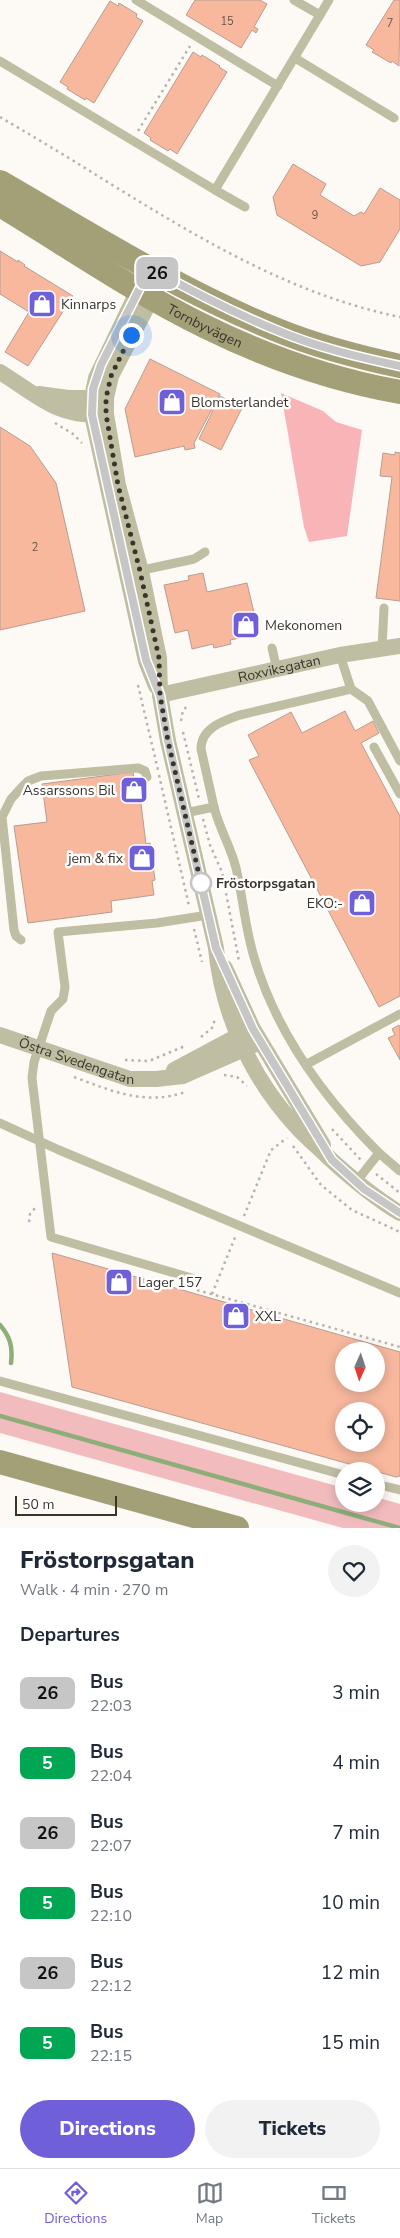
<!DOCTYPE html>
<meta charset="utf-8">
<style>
:root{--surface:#fff;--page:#f2f2f3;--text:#1f2937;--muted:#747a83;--line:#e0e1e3;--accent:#6f60da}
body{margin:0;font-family:"Nunito Sans",sans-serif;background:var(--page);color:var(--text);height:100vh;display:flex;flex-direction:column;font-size:19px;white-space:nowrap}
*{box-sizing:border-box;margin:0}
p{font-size:16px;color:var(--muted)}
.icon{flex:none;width:28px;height:28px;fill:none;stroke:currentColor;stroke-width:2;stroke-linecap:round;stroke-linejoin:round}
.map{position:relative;height:1528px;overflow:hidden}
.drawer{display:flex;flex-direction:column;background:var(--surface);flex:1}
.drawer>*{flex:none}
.badge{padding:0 10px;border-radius:8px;font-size:18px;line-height:32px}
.needle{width:32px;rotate:183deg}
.tools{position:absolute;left:335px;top:1342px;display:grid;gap:10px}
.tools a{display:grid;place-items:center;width:50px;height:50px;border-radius:50%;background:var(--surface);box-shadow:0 2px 12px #0003;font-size:25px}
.scale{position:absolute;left:15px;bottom:12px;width:102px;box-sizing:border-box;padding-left:5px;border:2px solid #3b342b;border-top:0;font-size:14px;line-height:18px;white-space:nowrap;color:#3b342b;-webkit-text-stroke:4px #fff;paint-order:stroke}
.you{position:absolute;width:25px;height:25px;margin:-12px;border:4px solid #fff;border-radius:50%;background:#1a73e8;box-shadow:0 0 0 8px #1a73e833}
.map>.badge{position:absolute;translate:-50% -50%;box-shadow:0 0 0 2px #fff}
h2{padding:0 20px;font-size:19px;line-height:45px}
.round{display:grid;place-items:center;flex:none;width:52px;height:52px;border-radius:26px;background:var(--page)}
.summary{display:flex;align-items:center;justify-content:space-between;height:85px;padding:0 20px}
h1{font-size:24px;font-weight:800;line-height:38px}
.cta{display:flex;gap:10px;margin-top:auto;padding:10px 20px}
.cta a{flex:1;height:58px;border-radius:30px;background:var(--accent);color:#fff;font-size:20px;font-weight:800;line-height:58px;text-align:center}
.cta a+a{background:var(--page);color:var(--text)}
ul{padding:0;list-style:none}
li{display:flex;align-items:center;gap:15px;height:70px;padding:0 20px}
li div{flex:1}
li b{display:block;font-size:19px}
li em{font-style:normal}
li .badge{min-width:55px;font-weight:700;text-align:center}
.dock{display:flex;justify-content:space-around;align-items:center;height:70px;border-top:1px solid var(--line);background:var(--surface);font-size:14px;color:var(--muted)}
.dock a{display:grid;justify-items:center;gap:2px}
.dock .selected{color:var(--accent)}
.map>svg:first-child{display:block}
.green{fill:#f2bcbf}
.forest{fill:#f9b4b8}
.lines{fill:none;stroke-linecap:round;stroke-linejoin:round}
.stream{stroke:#8eae79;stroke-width:4.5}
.building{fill:#f7b89e;stroke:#b89d91;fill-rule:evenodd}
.path{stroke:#b9b3ae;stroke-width:2.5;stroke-dasharray:2.5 4;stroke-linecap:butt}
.service{stroke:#bfbea3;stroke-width:9}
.minor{stroke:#bfbea3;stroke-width:16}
.secondary{stroke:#a3a078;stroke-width:24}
.line-casing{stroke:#fff;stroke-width:11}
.line{stroke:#c6c6c6;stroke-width:8}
.walk{stroke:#3b342b;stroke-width:5;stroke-dasharray:0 9}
.stop-dot{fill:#fff;stroke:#c6c6c6;stroke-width:2.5}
.labels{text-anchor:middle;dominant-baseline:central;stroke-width:5;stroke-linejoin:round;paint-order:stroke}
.number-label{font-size:11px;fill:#6a5548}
.poi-label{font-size:14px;fill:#3b342b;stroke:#fff;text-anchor:start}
.street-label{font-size:14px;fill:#3b342b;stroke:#fff}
.stop-label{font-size:14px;font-weight:bold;fill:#3b342b;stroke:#fff;text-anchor:start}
</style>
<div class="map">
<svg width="400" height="1528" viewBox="0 0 400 1528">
<rect width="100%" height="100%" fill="#fdf9f5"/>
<!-- green -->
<path class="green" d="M0,1392l344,96v16h32v-7l24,7v24h-57l-343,-95z"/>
<!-- forest -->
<path class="forest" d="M281,393l42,18 13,11 26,8 -15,106 -38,6 -5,-15z"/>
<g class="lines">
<!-- stream -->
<g class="stream">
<path d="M0,1325c10,12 13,21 11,38"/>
<path d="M0,1416l400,112"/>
</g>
</g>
<!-- building -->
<g class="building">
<path d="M195,0h65l7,4 -13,23 4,2 -2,4 -4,-3 -11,18 -55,-33z"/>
<path d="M394,0h6l-1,66 -7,-5 -1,2 -19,-11 2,-2 -8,-5z"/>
<path d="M110,1l8,5 1,-3 18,11 -1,3 7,4 -49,82 -8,-5 -1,2 -18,-11 1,-2 -8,-5z"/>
<path d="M193,52l8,5 1,-2 18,11 -1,1 8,5 -50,82 -7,-5 -2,2 -18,-11 1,-2 -7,-5z"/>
<path d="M293,164l33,20 -6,11 34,21 7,-4 3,2 16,-26 20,12v29l-20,33 -19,4 -84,-51 -4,-18z"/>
<path d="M0,251l18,11v-2l7,5 -1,1 49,30 -45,70 -23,-14 24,-40 -29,-18z"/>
<path d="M150,359l70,35 -26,49 1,5 -10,2 -1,-4 -49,11 -10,-48z"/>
<path d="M220,396l22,12 -21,42 -22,-11z"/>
<path d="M0,427l30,19 26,37 29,128 -85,19z"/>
<path d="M395,452l5,1v148l-24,-3 16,-121 -12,-1 3,-23 12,2z"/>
<path d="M203,573l4,19 40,-9 12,51 -29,6 1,4 -17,4 -1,-4 -21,5 -4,-19 -13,3 -11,-48 25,-5 -1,-4z"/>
<path d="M345,711l10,20 18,-10 6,12 -18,10 39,73v180l-21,11 -130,-247 10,-4 -11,-21 43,-23 11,21z"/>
<path d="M133,772l3,24h4l6,48 4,-1 5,37 -3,1 2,14 -43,6 1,11 -84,11 -14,-97 33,-4 -5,-38z"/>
<path d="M399,1025l1,2v33l-12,-22 7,-3 -3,-6z"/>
<path d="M52,1253l348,99v124l-4,1 -324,-90zM344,1351h32v33h-32zM344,1411h32v33h-32z"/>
</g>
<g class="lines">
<!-- path -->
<g class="path">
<path d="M0,117c34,20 68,40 101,61 96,59 188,116 299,139"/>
<path d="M138,131l52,-85"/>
<path d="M55,423l18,11 9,9"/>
<path d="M138,685l20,85"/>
<path d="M181,721l2,-11 6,-5"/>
<path d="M183,732l16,67"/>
<path d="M159,775l30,131"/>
<path d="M203,819l7,26 12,27 17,89"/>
<path d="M194,929l8,33"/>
<path d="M201,1037l12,-10 2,-9"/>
<path d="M125,1060l24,1 36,-15"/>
<path d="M224,1075l13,2 10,9"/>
<path d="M74,1077c38,14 71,29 111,15"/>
<path d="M332,1129l29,31"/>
<path d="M293,1146l28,39 31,25 48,22"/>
<path d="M376,1174l24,19"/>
<path d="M244,1216l27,-66 16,-12"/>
<path d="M29,1222l1,-8 5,-6h3"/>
<path d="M197,1290l203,57"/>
<path d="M212,1294l24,-59"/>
</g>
<!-- service -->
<g class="service">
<path d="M136,0l142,86"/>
<path d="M294,0l26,15"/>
<path d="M295,58l99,60"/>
<path d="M0,61l215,129 114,-190"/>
<path d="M215,190l30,17"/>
<path d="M138,571l56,-12 11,-7"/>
<path d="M272,648l5,22"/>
<path d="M382,648l2,-40"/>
<path d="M351,689l17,12 32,60"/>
<path d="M374,747l26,47"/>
<path d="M214,807l-13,-58c0,-21 22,-28 39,-34l111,-26 -11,-34"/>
<path d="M185,813l29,-6c5,21 17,40 22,61 7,29 9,60 18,89 22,75 70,141 125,196l-23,29"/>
<path d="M21,940l-5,-4 -2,-6 -12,-113 9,-18 11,-12 6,-6 13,-5 97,-8 7,3 2,6"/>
<path d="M307,1064l93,-50"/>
<path d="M0,1123l59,27 341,143"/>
<path d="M379,1153l21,18"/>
<path d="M195,1279l-144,-42 -19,-159 2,-16 17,-51 12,-12 2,-12 -7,-55 99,-9 51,-8"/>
<path d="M0,1381l344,94"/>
<path d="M376,1484l24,6"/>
</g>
<!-- minor -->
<g class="minor">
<path d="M163,276l-52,100 -5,22v16l12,71 23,86 18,87 1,37 8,46 48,207c6,65 35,129 79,177 10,12 22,21 33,32 23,21 45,40 72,56"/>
<path d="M142,282l-46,96 -4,20v17l54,246 10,25"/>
<path d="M0,372c36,22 57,46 101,42"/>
<path d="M39,394l29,4h33"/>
<path id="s1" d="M160,695l180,-40 60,-9"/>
<path d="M225,968l28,61 70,116"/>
<path id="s2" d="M0,1035l130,44h26l27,-3 77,-34"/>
<path d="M174,1070l73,-39"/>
</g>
<!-- secondary -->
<g class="secondary">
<path d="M0,182c90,52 180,109 277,148 39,16 81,27 123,36"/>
<path id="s3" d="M0,205c68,41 134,87 206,122 61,30 127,53 194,65"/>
<path d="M0,1462l237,66"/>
</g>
</g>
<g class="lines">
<defs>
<path id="line" d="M400,366c-42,-9 -84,-19 -124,-36 -44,-18 -85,-39 -126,-62l-49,97 -8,24 -1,26 54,245 14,35 8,46 48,207 37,81 79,131 32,29 36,24"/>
</defs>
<!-- line casing -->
<use href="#line" class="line-casing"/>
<!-- line -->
<use href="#line" class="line"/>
<!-- walk -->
<path class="walk" d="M131,335l-20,41 -5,22v16l12,71 22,86 19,87 1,37 8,46 33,142"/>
</g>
<!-- icons -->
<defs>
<symbol id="shop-square" viewBox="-11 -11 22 22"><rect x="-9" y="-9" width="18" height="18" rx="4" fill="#6f60da" stroke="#fff"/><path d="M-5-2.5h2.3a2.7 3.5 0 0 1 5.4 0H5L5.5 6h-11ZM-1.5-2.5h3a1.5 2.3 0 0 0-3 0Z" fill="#fff"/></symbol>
</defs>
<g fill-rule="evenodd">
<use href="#shop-square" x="26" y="288" width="32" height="32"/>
<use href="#shop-square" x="156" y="386" width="32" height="32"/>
<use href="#shop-square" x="230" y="609" width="32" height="32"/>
<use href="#shop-square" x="118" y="774" width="32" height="32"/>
<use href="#shop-square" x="126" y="842" width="32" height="32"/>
<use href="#shop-square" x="346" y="887" width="32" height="32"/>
<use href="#shop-square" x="103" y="1266" width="32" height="32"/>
<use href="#shop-square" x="220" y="1300" width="32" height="32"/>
</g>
<!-- markers -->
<circle class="stop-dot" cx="201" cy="883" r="10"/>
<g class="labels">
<!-- number labels -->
<g class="number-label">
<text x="227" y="21">15</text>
<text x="390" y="23">7</text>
<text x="315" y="215">9</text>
<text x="35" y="547">2</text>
</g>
<!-- poi labels -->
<g class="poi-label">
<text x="61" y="304">Kinnarps</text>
<text x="191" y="402">Blomsterlandet</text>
<text x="265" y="625">Mekonomen</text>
<text x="115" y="790" text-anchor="end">Assarssons Bil</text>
<text x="123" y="858" text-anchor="end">jem &amp; fix</text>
<text x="343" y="903" text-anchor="end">EKO:-</text>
<text x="138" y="1282">Lager 157</text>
<text x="255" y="1316">XXL</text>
</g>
<!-- street labels -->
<g class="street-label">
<text stroke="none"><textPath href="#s3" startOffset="238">Tornbyvägen</textPath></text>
<text stroke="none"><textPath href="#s1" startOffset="122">Roxviksgatan</textPath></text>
<text stroke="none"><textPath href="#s2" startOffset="81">Östra Svedengatan</textPath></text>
</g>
<!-- stop labels -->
<g class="stop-label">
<text x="216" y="883">Fröstorpsgatan</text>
</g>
</g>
</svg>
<div class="tools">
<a><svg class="needle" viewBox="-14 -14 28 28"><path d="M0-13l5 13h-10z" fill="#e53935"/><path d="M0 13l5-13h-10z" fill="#747a83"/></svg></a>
<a><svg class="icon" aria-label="locate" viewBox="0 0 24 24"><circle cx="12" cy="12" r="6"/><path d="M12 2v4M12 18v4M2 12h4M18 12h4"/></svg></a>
<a><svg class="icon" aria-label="layers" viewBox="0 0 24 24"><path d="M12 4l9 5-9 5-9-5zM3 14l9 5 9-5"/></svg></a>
</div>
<div class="scale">50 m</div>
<div class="you" style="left:131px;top:335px"></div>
<b class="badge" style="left:157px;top:273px;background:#c6c6c6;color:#111">26</b>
</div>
<section class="drawer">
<div class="summary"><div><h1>Fröstorpsgatan</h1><p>Walk · 4 min · 270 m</p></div><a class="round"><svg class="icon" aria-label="heart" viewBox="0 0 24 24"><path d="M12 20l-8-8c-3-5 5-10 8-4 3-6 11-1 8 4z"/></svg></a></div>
<h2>Departures</h2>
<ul>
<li><span class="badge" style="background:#c6c6c6;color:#111">26</span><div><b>Bus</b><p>22:03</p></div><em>3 min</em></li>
<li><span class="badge" style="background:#00a651;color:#fff">5</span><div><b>Bus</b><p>22:04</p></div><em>4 min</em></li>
<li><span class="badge" style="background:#c6c6c6;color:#111">26</span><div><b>Bus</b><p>22:07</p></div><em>7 min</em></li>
<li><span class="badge" style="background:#00a651;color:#fff">5</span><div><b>Bus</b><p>22:10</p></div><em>10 min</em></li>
<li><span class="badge" style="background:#c6c6c6;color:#111">26</span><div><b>Bus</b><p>22:12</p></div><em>12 min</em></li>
<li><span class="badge" style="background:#00a651;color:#fff">5</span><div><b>Bus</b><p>22:15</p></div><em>15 min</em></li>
</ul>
<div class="cta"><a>Directions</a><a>Tickets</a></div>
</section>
<nav class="dock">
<a class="selected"><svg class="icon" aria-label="directions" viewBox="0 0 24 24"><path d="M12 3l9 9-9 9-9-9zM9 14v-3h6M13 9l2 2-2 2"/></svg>Directions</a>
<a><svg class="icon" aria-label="map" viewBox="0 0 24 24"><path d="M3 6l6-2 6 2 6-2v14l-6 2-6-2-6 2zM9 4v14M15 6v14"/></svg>Map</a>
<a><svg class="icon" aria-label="tickets" viewBox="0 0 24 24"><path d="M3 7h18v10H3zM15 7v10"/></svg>Tickets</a>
</nav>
